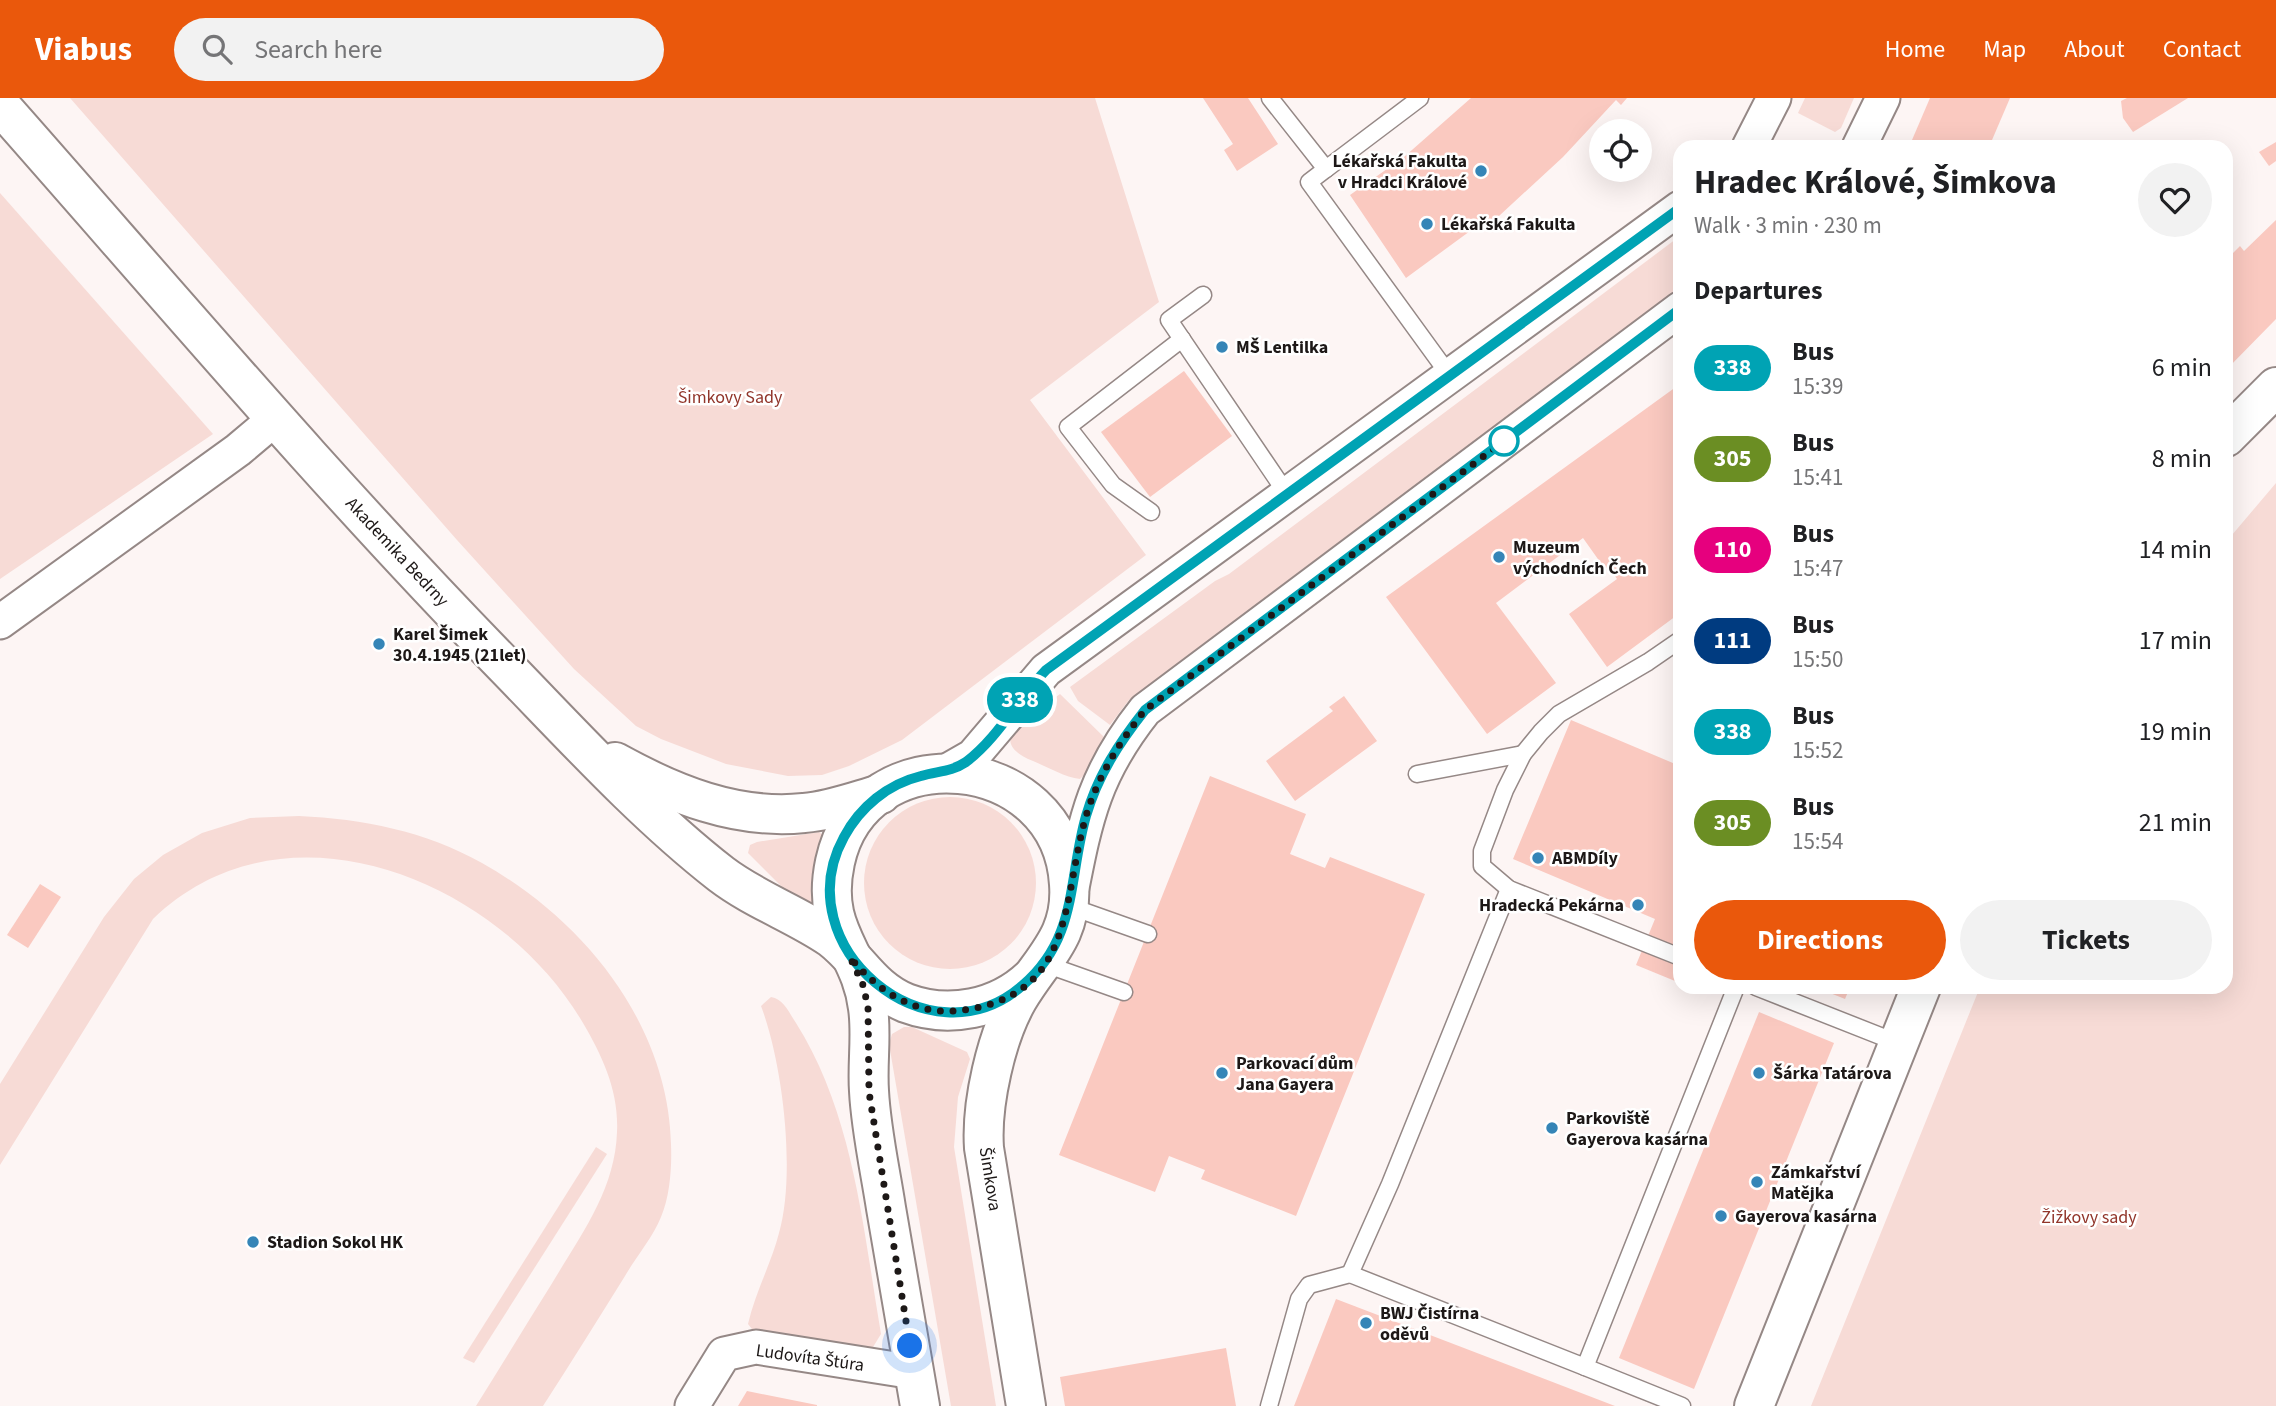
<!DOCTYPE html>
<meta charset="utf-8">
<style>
:root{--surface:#fff;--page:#f2f2f2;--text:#202124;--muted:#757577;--accent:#ea580c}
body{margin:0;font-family:"Source Sans 3",sans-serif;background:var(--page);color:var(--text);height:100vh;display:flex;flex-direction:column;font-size:26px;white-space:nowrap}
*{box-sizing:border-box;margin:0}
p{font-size:23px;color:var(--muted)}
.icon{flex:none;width:38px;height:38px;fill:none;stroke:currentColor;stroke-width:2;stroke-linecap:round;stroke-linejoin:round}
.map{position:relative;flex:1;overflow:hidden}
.side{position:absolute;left:1673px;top:42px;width:560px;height:854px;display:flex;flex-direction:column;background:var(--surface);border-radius:21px;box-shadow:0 7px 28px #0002}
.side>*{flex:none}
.badge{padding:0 14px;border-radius:23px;font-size:24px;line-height:46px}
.tools{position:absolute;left:1589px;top:21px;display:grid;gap:14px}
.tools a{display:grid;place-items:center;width:63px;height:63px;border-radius:50%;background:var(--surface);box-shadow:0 7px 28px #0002;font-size:35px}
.you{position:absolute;width:35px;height:35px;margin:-18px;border:5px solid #fff;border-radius:50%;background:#1a73e8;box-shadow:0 0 0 10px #1a73e833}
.map>.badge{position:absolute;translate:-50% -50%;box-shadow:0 0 0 4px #fff}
h2{padding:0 21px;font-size:26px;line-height:63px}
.round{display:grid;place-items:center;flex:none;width:74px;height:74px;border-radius:37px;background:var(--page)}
.summary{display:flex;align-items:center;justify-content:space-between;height:119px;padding:0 21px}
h1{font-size:33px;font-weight:700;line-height:52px}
.cta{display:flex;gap:14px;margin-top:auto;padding:14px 21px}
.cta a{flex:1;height:80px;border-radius:42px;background:var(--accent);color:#fff;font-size:28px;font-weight:700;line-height:80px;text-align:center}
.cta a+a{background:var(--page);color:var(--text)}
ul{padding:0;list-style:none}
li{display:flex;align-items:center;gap:21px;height:91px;padding:0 21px}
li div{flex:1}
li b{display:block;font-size:26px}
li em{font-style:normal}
li .badge{min-width:77px;font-weight:700;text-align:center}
header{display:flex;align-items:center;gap:42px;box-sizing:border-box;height:98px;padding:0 35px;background:var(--accent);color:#fff}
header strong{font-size:33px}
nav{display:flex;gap:38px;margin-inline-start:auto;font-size:24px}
.search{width:490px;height:63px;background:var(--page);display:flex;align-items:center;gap:18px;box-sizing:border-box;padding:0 24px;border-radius:38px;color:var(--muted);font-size:26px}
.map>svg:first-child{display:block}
.green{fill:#f7dbd6}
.building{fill:#fac9c0}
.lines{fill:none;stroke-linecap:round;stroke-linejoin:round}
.service-casing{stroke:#958886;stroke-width:19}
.minor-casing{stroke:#958886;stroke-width:37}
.tertiary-casing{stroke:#958886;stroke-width:42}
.service{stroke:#fff;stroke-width:16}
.minor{stroke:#fff;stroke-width:33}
.tertiary{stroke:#fff;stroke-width:38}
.line-casing{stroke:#fff;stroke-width:16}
.line{stroke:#00a3b4;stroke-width:10}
.walk{stroke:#1d1817;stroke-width:7;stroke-dasharray:0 12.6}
.poi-dot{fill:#3585b7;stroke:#fff;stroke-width:2.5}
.stop-dot{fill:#fff;stroke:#00a3b4;stroke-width:3.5}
.labels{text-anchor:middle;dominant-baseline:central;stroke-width:5;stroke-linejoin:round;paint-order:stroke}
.poi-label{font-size:18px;font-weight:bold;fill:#1d1817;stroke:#fff;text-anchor:start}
.park-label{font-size:18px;fill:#91352a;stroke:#fff}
.street-label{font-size:18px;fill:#1d1817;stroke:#fff}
</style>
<header>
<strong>Viabus</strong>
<div class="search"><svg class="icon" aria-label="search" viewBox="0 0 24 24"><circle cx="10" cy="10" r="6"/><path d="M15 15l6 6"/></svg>Search here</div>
<nav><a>Home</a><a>Map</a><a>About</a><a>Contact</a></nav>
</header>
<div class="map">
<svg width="2276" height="1308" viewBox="0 0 2276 1308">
<rect width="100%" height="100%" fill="#fdf5f4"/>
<!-- green -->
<g class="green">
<path d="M70,0h1025l64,204 -129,98 116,155 -244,185 -53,26 -27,9 -34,1 -62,-12 -65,-25 -25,-13 -62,-57 -117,-129z"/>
<path d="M1805,0h49l-13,30 -6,4 -37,-19z"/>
<path d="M0,95l213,241 -213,145z"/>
<path d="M1680,138v55l-551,409 -19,25 -32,-24 -8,-14 145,-106 14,-7z"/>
<path d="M2276,385v923h-465l169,-419h246v-445z"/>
<path d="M1060,596l44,43 -18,36 -6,6c-16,-2 -32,-12 -47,-18 -54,-22 2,-48 27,-67z"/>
<circle cx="950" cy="785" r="86"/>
<path d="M299,718c64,3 126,15 183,47 102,57 186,161 189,281 1,23 -1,52 -10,73 -8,20 -25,40 -36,59 -27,43 -54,87 -82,130h-67c25,-40 50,-81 75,-121 29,-49 64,-94 66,-153 2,-40 -14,-75 -34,-109 -83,-142 -297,-232 -430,-104l-153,246v-81l104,-167 30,-38 29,-24 39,-22 48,-15z"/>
<path d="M819,734l9,7 -14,68 -17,-5 -49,-49 2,-8 7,-3z"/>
<path d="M771,899c13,2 18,16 25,26 58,92 67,206 85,311l-11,18 -115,-19 -7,-9c7,-31 23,-60 31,-91 17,-59 4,-169 -18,-227z"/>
<path d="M904,929h8l55,25 3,7 -12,38 -4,50 42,259h-45l-62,-362 3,-10z"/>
<path d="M596,1049l11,7 -133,209 -11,-5z"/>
</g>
<!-- building -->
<g class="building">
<path d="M1203,0h45l30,46 -41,27 -13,-21 9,-6z"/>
<path d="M1471,0h156l-6,7 -5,-5 -53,57 -77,71 -5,-5 -75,55 -56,-83 54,-38z"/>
<path d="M1930,0h80l-21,49h-80z"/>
<path d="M2127,0h61l-55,34 -10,-14 -2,-17z"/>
<path d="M2276,44v19l-7,5 -10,-14z"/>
<path d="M2276,122v99l-50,51v-110l14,-14 4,5z"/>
<path d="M1184,273l48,65 -82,61 -49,-65z"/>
<path d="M1680,286v229l-73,54 -38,-53 48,-35 -9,-13 -3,3 -22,-31 -87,65 60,80 -69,51 -101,-137z"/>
<path d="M1344,598l33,45 -82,60 -29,-40 67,-50 -4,-4z"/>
<path d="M1571,622l109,46v204l-5,11 -39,-16 19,-46 -142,-60z"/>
<path d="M1210,678l96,38 -16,40 35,14 5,-11 95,37 -129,322 -95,-37 4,-9 -36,-14 -14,36 -96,-37z"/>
<path d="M40,786l21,13 -33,51 -21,-13z"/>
<path d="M1815,889h35l-5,12z"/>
<path d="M1759,914l75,31 -140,346 -75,-31z"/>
<path d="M1336,1201l279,107h-321z"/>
<path d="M1226,1250l10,58h-171l-5,-29z"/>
<path d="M747,1293l70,14v1h-79z"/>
</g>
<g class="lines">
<defs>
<g id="service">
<path d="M1270,0l56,71 94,-71"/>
<path d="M1326,71l-17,13 141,194"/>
<path d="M1203,197l-34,25 118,174"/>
<path d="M1151,414l-38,-27 -45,-58 114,-88"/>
<path d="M1680,542l-32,22 -89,52 -18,18 -18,22 -18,36 -23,61v15l27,23 171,68"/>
<path d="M1417,676l106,-20"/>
<path d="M1509,791l-119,295 -40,90 235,93 151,-380"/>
<path d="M1069,808l79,28"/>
<path d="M1045,866l79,28"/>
<path d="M1756,889l142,56"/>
<path d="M1585,1269l97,39"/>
<path d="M1269,1308l30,-107 10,-14 41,-11"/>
</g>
<g id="minor">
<path d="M1749,49l25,-49"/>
<path d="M1859,49l24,-49"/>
<path d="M0,524l238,-172 38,-32"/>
<path d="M945,674l28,-16 73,-86 634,-462"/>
<path d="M1071,795c15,-77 24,-120 74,-183l535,-401"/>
<path d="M692,1308l32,-52 32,-7 158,25"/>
</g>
<g id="tertiary">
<path d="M0,7c167,189 329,381 505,561 69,71 138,147 216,208 34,26 75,40 110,64 28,21 39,50 75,65 43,16 92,6 125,-25"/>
<path d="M2226,339l50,-50"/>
<path d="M615,664c58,32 121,58 189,51 26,-2 52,-12 77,-19"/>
<path d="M920,1308c-11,-66 -23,-132 -34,-198 -6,-39 -15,-78 -17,-117 -2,-28 3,-56 -1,-83 -7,-58 -48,-76 -33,-146 28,-130 226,-112 234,22 4,53 -27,74 -51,115 -22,38 -37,105 -34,149l42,258"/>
<path d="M1754,1308l167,-419"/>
</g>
</defs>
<!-- service casing -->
<use href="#service" class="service-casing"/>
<!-- minor casing -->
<use href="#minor" class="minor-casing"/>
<!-- tertiary casing -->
<use href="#tertiary" class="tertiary-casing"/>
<!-- service -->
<use href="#service" class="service"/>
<!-- minor -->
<use href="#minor" class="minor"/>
<!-- tertiary -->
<use href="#tertiary" class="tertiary"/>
</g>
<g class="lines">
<defs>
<path id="line" d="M1680,110l-634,462c-28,29 -48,68 -80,92 -15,10 -29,9 -45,14 -33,8 -61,31 -77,61 -60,109 85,231 179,148 55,-47 45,-106 63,-169 12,-41 33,-73 59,-106l535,-401"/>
</defs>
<!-- line casing -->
<use href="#line" class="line-casing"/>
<!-- line -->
<use href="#line" class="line"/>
<!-- walk -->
<path class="walk" d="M910,1248l-41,-254 -1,-85 -5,-22 -13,-28c25,31 61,57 104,54 122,-11 107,-107 132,-195 12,-40 33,-73 59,-106l359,-269"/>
</g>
<!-- markers -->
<g class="poi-dot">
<circle cx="1481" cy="73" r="7"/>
<circle cx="1427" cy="126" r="7"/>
<circle cx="1222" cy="249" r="7"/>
<circle cx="1499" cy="459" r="7"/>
<circle cx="379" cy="546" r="7"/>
<circle cx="1538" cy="760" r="7"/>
<circle cx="1638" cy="807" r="7"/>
<circle cx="1222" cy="975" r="7"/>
<circle cx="1759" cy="975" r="7"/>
<circle cx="1552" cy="1030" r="7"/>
<circle cx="1757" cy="1084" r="7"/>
<circle cx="1721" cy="1118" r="7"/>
<circle cx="253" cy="1144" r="7"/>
<circle cx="1366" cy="1225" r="7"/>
</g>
<circle class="stop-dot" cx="1504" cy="343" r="14"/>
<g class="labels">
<!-- poi labels -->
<g class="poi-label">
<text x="1467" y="63" text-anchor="end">Lékařská Fakulta<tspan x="1467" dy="21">v Hradci Králové</tspan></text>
<text x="1441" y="126">Lékařská Fakulta</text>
<text x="1236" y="249">MŠ Lentilka</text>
<text x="1513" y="449">Muzeum<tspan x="1513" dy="21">východních Čech</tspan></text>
<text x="393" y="536">Karel Šimek<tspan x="393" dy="21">30.4.1945 (21let)</tspan></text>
<text x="1552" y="760">ABMDíly</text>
<text x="1624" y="807" text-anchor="end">Hradecká Pekárna</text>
<text x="1236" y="965">Parkovací dům<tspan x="1236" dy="21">Jana Gayera</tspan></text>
<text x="1773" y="975">Šárka Tatárova</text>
<text x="1566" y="1020">Parkoviště<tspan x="1566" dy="21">Gayerova kasárna</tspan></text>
<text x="1771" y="1074">Zámkařství<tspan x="1771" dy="21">Matějka</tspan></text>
<text x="1735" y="1118">Gayerova kasárna</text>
<text x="267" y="1144">Stadion Sokol HK</text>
<text x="1380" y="1215">BWJ Čistírna<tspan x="1380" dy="21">oděvů</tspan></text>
</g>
<!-- park labels -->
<g class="park-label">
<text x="730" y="299">Šimkovy Sady</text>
<text x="2089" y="1119">Žižkovy sady</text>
</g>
<!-- street labels -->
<g class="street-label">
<text transform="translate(397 454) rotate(47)">Akademika Bedrny</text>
<text transform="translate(990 1081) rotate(81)">Šimkova</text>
<text transform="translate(810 1260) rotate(8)">Ludovíta Štúra</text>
</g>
</g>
</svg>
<div class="tools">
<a><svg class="icon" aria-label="locate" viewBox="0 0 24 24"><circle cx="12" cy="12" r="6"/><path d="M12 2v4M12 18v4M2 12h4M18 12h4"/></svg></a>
</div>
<div class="you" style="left:910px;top:1248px"></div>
<b class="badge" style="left:1020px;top:602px;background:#00a3b4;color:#fff">338</b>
<section class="side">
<div class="summary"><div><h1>Hradec Králové, Šimkova</h1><p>Walk · 3 min · 230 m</p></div><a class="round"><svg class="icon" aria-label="heart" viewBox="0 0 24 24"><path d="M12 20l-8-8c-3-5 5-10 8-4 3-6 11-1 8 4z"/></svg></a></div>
<h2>Departures</h2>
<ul>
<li><span class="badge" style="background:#00a3b4;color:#fff">338</span><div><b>Bus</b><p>15:39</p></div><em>6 min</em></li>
<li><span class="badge" style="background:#6b8e23;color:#fff">305</span><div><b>Bus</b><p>15:41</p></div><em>8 min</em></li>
<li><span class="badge" style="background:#e6007e;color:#fff">110</span><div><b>Bus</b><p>15:47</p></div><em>14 min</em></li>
<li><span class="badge" style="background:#003b80;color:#fff">111</span><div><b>Bus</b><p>15:50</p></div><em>17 min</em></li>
<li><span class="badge" style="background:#00a3b4;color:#fff">338</span><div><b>Bus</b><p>15:52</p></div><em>19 min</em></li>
<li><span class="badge" style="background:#6b8e23;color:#fff">305</span><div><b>Bus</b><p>15:54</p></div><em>21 min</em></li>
</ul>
<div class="cta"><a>Directions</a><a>Tickets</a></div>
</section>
</div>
